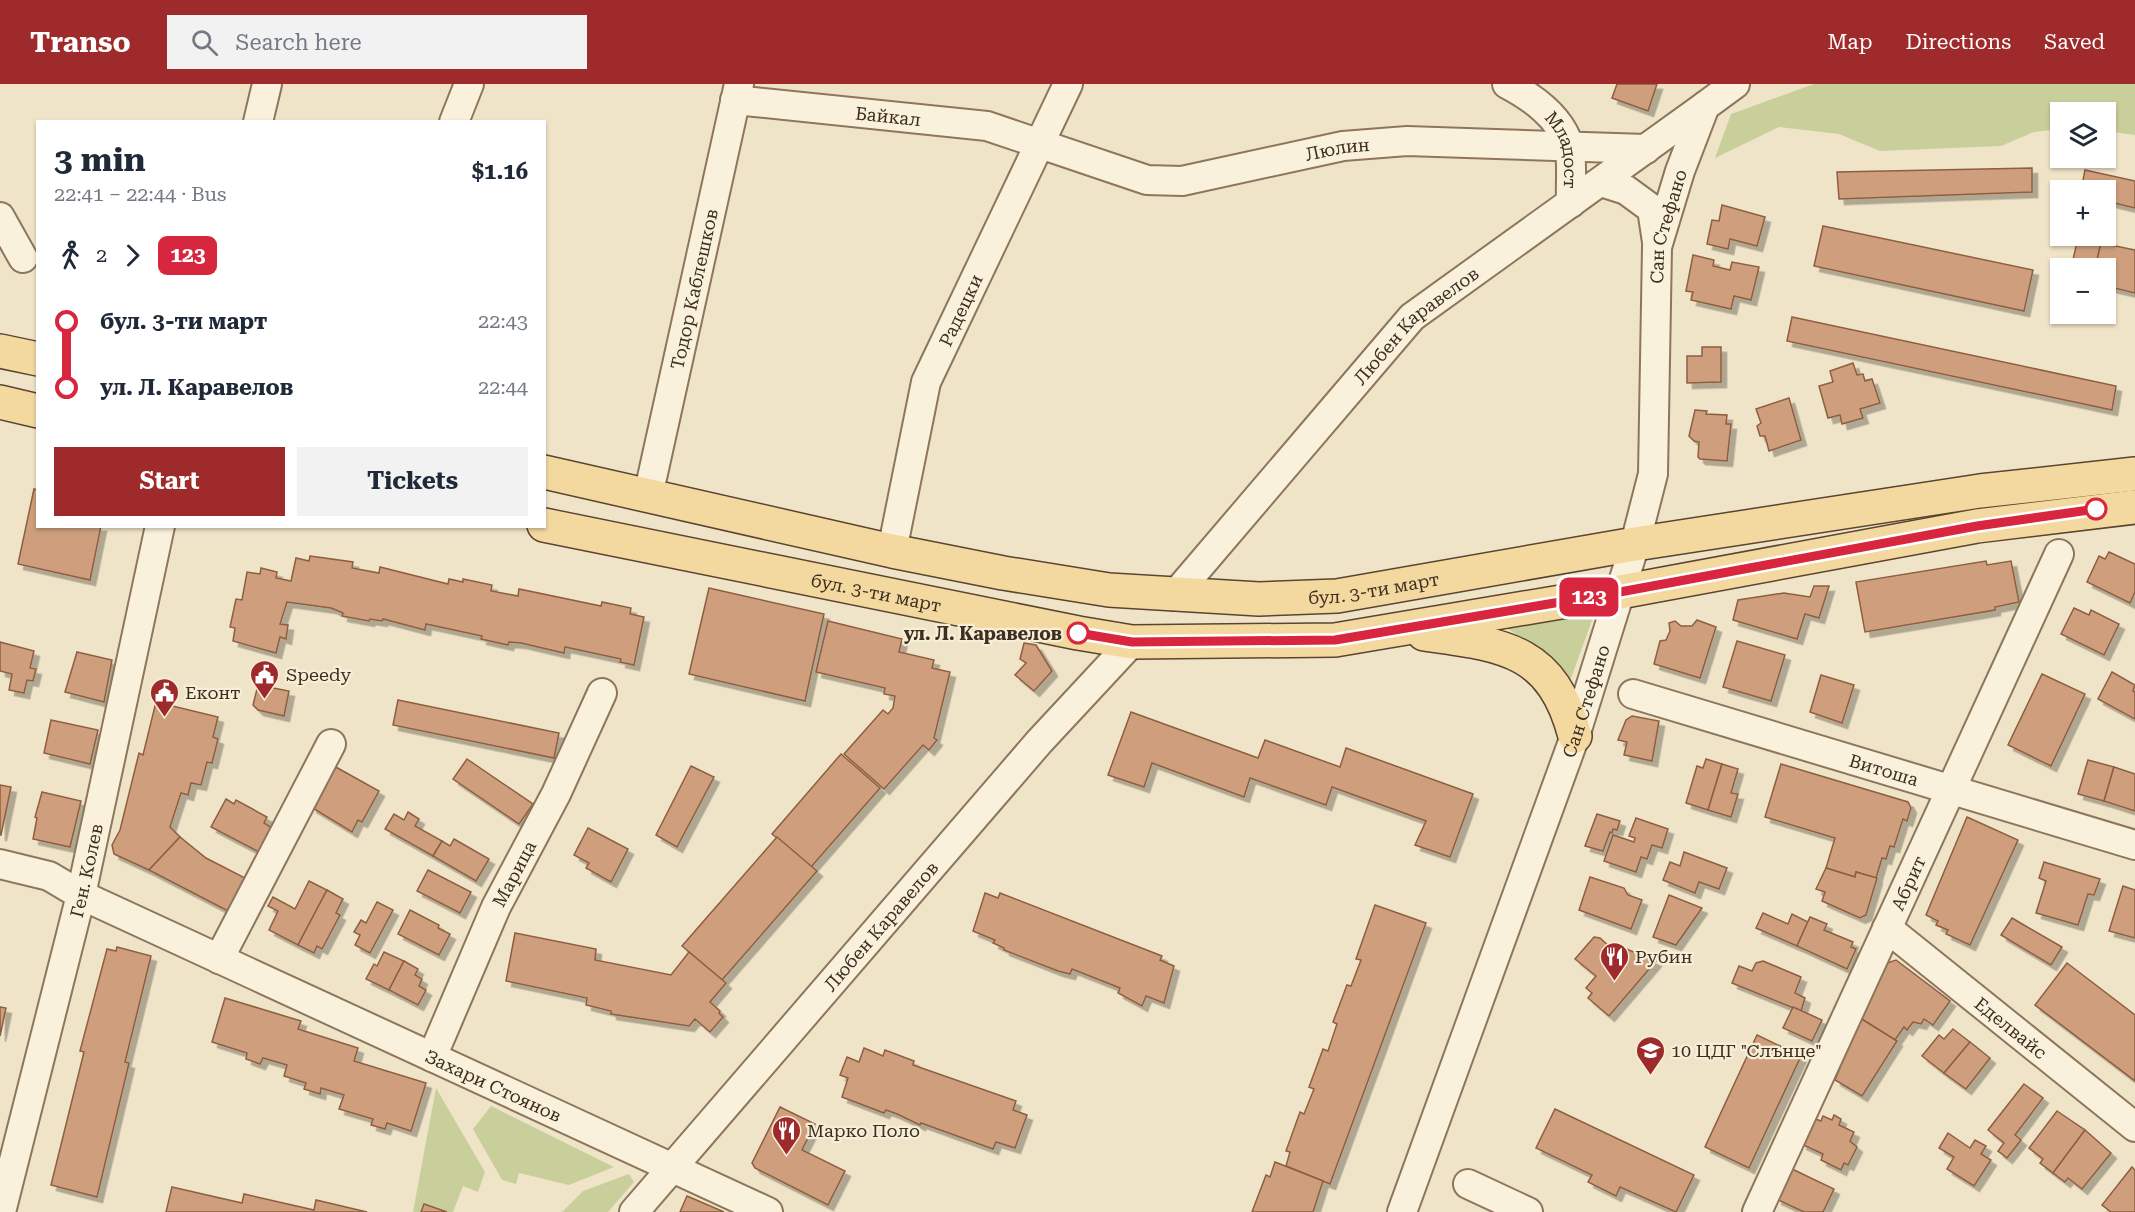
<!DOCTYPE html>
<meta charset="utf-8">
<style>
:root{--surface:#fff;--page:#f2f2f3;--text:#1f2937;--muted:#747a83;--accent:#9e2a2b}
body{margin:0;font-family:"Roboto Serif",serif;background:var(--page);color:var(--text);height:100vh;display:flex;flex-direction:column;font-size:22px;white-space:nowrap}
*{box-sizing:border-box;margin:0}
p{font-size:20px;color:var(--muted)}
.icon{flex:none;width:33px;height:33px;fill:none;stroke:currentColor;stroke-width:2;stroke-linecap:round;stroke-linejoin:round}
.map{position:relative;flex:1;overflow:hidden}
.drawer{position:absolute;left:36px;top:36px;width:510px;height:408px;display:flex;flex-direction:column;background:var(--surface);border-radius:0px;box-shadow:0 2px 4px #0004}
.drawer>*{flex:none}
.badge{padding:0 12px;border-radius:9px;font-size:21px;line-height:39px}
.tools{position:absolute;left:2050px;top:18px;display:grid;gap:12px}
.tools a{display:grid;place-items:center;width:66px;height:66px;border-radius:0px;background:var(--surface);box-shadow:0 2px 4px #0004;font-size:30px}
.map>.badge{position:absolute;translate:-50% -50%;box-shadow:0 0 0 3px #fff}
.legs{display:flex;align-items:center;gap:9px;height:66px;padding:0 18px;font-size:20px}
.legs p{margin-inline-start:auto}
.head{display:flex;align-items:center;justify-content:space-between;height:102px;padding:0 18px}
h1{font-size:33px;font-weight:700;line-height:45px}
.action{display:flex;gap:12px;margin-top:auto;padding:12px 18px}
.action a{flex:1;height:69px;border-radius:0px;background:var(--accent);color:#fff;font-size:24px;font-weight:700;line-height:69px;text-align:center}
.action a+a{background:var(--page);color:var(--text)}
ul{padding:0 18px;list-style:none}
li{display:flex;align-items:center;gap:21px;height:66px;font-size:22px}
li i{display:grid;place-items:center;width:9px;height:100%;margin:0 8px;background:currentColor}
li i::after{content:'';width:15px;height:15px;margin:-8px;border:4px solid;border-radius:50%;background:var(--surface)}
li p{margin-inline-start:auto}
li:first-child i{background:linear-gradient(#0000 50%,currentColor 0)}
li:last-child i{background:linear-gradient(currentColor 50%,#0000 0)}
header{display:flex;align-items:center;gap:36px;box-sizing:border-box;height:84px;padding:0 30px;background:var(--accent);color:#fff}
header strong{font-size:28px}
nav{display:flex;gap:33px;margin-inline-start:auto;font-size:21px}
.search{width:420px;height:54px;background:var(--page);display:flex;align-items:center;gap:15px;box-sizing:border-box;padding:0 21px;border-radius:0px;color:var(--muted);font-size:22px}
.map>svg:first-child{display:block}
.green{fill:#c9cf9b}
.building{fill:#cf9f7d;stroke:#8d5f41;stroke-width:1.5;filter:url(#shadow)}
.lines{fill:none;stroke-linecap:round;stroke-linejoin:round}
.minor-casing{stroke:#8d765c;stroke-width:32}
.major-casing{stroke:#5b4430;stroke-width:36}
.minor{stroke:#faf1dc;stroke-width:28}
.major{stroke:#f3d9a0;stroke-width:33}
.line-1-casing{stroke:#fff;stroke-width:14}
.line-1{stroke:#d7263d;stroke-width:9}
.stop-1-dot{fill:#fff;stroke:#d7263d;stroke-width:3}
.labels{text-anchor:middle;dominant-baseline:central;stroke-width:4.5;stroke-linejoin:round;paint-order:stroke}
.street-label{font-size:18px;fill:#3d2e20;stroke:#f7eed8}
.stop-label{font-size:18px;font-weight:bold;fill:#3d2e20;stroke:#f7eed8;text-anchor:end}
.poi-label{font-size:18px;fill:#3d2e20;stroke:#f7eed8;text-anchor:start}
</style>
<header>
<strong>Transo</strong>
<div class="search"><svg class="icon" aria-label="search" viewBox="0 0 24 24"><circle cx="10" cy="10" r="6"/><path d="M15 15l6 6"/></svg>Search here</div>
<nav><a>Map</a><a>Directions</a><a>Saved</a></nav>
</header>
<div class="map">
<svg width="2135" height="1128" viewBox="0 0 2135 1128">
<defs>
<filter id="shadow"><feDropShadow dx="5.5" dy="5.5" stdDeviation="0" flood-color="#0004"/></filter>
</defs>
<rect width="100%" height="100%" fill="#f0e4c8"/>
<!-- green -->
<g class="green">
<path d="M1814,0h321v51l-29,-4v-19h-45v17l-27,3 -33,14 -121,5 -41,-17 -60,-7 -64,31 16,-44z"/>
<path d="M1595,528l-26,72 -26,-31 -42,-29z"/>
<path d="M436,1004l49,84 -7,20 -15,-6 -10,26h-40z"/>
<path d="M491,1022l123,61 -45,18 -50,-12 -3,11 -14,-4 -29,-51z"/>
<path d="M629,1090l5,8 -26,30h-46l21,-21z"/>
</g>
<!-- building -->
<g class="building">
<path d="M1617,0h40l-9,27 -36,-13z"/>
<path d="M2032,84v24l-193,7 -2,-27z"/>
<path d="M2085,86l50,11v27l-29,-7v-11h-25z"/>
<path d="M1722,121l43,12 -8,29 -27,-7 -2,10 -21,-5 5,-24 7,1z"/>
<path d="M1823,142l210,44 -9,41 -210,-45z"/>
<path d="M2078,154l23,5 -6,25h-24z"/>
<path d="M2101,159l34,7v43l-29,-7v-18h-11z"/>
<path d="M1693,171l21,5 -1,6 17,4 2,-8 27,5 -8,33 -17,-4 -3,13 -40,-9 2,-8 -7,-1z"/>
<path d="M1792,233l324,69 -4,24 -325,-69z"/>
<path d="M1702,263h19v35l-34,1v-27h15z"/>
<path d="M1853,279l4,12 6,-1 2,7 7,-2 8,24 -20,6 3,9 -21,6 -2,-9 -12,3 -9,-32 14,-4 -3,-11z"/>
<path d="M1789,314l12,42 -32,11 -4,-15h-5l-3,-10 4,-3 -5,-14z"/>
<path d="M1695,326l12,1 -1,3 21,1 -1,9h5l-4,37 -27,-2 -2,-2 1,-15 -5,-1 -5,-5z"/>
<path d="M34,405l4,1v36h63l-11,54 -72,-16z"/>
<path d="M2109,468l26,12v28l-5,11 -43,-21 12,-26 6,3z"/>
<path d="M310,472l43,6 -1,6 27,5 1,-6 68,17 1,-5 14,3v-3l29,6 -1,6 27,5 1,-7 82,17 1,-4 29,6 -1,6 14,3 -10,48 -14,-3 1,-3 -56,-12 -1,6 -43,-10 -12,-1 -1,3 -27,-6 1,-3 -56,-12 -1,6 -42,-11 -1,2 -12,-2 -1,2 -27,-5 1,-3 -12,-5 -44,-6 -7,22 8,1 -2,14 -6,-2 -4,16 -43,-12 2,-13 -5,-1 6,-28 6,1 5,-28 13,2 1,-6 16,4 -1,6 15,3 5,-23 13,3z"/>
<path d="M1986,477l1,4 24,-4 8,41 -24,5v3l-130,22 -9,-50z"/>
<path d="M1814,502h15l-10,32 -14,-4 -8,25 -64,-19 5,-20 46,-7 26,4z"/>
<path d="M709,504l115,26 -19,87 -116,-27z"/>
<path d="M2074,524l15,7 2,-5 28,14 -15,31 -43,-21z"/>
<path d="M1697,536l19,7 -16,51 -46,-14 6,-23 6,-1 4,-9 -1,-8 6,-2 6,5h11z"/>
<path d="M828,537l74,18 -3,13 35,8 -2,8 18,4 -16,66 3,2 -8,10 -6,-5 -39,44 -40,-35 39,-44 5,4 5,-6 2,-12 -11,-2 1,-6 -69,-16z"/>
<path d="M1737,557l48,14 -14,46 -48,-14z"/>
<path d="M0,558l34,9 -4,17 6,1 -3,12 -6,-1 -3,13 -15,-3 3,-16 -12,-3z"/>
<path d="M1024,559l12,2 16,26 -18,20 -19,-16 11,-12 -6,-4z"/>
<path d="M77,568l35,8 -8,42 -39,-10z"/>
<path d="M2112,588l23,13 -2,6 2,1v27l-37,-20z"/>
<path d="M2042,590l43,20 -34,72 -43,-21z"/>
<path d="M1821,591l33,10 -12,38 -32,-11z"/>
<path d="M258,601l31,6 -5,25 -26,-6 -5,-5z"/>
<path d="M398,616l161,33 -5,25 -161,-33z"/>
<path d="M156,618l62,15 -5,20 5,2 -6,24 -5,-1 -6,23 -10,-2 -3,12 -7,-2 -11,34 10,10 -31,33 -35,-16 -2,-9 8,-15 19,-77 4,2z"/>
<path d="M1131,628l127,46 7,-18 75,27 6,-19 127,46 -23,63 -35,-12 11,-24 -94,-34 -6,18 -76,-27 -6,19 -92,-34 -8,24 -36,-12z"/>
<path d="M1632,632l27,5 -7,40 -28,-6 3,-13 -9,-2 8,-20z"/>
<path d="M51,636l47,10 -8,34 -46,-11z"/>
<path d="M841,670l39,34 -69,79 -39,-33z"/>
<path d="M467,675l66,45 -14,20 -66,-45z"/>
<path d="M1706,675l16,5 -14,46 -22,-7 11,-37 6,2z"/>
<path d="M2088,676l26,7 -10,34 -26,-7z"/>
<path d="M1722,680l16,5 -7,24 7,1 -7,23 -23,-7z"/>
<path d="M1781,680l127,38 3,6 -4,13 -4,-2 -9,28 -4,-1 -4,13 -4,-1 -6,20 -20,-6 -1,5 -29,-9 9,-30 -70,-21z"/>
<path d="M334,682l45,25 -17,31 -4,-2 -6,12 -41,-25z"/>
<path d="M691,682l23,11 -37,70 -21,-12z"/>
<path d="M2114,683l21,7v37l-31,-10z"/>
<path d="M0,701l11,2 -10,48h-1z"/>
<path d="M42,708l39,9 -11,46 -37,-8 4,-21 -2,-1z"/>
<path d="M226,715l8,5 2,-4 31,17 -3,6 8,5 -13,24 -48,-25z"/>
<path d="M408,728l11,7 -4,7 27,15 -9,15 -48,-27 9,-15 10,6z"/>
<path d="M1597,730l23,7 -3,9 -4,-1 -1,4 -2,-1 -7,19 -18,-5z"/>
<path d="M1967,733l51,23 -48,105 -24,-11 2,-4 -12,-5 2,-4 -12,-6z"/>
<path d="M1636,734l32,11 -6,19 -10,-3 -5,14 -6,-2 -5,15 -32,-11 9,-26 21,7 1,-4 -6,-2z"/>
<path d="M588,744l40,21 -17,33 -25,-14 3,-5 -15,-8z"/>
<path d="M180,753l26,21 39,20 -17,33 -79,-41z"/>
<path d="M777,753l40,34 -95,109 -40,-34z"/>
<path d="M454,755l35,20 -13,22 -43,-25 9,-15 8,5z"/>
<path d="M1684,768l43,16 -8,21 -20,-7 -4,11 -32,-13 7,-18 10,4z"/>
<path d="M2044,778l56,17 -6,16 -6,-1 -10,31 -42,-12 10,-32 -7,-3z"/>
<path d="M1826,784l29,9 1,-5 21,6 -11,37 -6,3 -38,-17 3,-9 -9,-3z"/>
<path d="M428,786l43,22 -11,21 -43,-22z"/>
<path d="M1590,793l34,11 4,7 14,5 -11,29 -52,-19z"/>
<path d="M309,797l18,9 -29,55 -29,-15 9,-19 -10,-5 5,-9 22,12z"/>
<path d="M2123,802l12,4v48l-26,-7z"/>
<path d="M327,806l16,9 -7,14 4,2 -18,34 -5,-3 -3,7 -16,-8z"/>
<path d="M985,809l13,5 2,-5 162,63 -2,4 14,6 -10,37 -18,-7 -4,10 -24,-13 2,-5 -48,-19 -2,5 -12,-3 -54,-21v-2l-11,-5 2,-3 -22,-9z"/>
<path d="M1669,811l33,13 -26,37 -23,-8z"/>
<path d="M377,818l16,8 -23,43 -15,-8 5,-10 -6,-3 7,-12 5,3z"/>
<path d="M1375,821l51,18 -96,261 -44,-18 4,-14 -4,-1 14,-39 4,2 10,-25 -5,-2 14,-38 5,2 9,-27 -4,-2 14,-37 4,1 10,-26 -5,-1z"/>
<path d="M410,826l29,15 -1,3 12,6 -11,21 -41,-21z"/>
<path d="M1763,829l25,11 4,-10 16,8 -11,24 -41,-18z"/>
<path d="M1810,833l17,7 -3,6 29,12 -2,5 5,2 -9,20 -50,-23z"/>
<path d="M2012,834l50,29 -11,18 -50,-30z"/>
<path d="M515,849l81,16 -1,11 76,15 18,-23 37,31 -16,19 10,9 -1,2 4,4 -13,15 -15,-13 -6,7 -78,-12v-3l-25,-6 1,-7 -81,-17z"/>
<path d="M1594,853l6,1 11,10 3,-4 42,17 -47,55 -21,-18 4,-5 -6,-5 10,-12 -21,-17z"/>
<path d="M117,863l34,9 -26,106 4,1 -32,134 -46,-12 33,-133 -4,-1 27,-102 9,2z"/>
<path d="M384,868l20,9 -15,29 -23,-11 8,-15 3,2z"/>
<path d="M1896,876l54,41 -17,24 -9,-6 -3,5 -8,-2 -6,8 -3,-3 -9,13 -35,-22 24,-54z"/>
<path d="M404,877l14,8 -3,6 7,4 -3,7 7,4 -8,15 -29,-15z"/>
<path d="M1763,877l38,16 -6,16 10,5 -4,13 -69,-28 7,-17 13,5 4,-8z"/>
<path d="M2067,879l68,52v66l-100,-76z"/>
<path d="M225,914l76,23 -3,8 60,19 -4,13 72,22 -15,48 -24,-8 -2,6 -14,-4 2,-6 -34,-10 5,-14 -23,-7 -1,6 -16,-5 2,-6 -22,-7 3,-11 -24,-7 -3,6 -14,-5 1,-6 -35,-11z"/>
<path d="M0,923l6,1 -6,28z"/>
<path d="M1793,923l29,13 -10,21 -29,-13z"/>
<path d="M1860,934l37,23 -35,55 -27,-16z"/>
<path d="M1953,945l17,13 -26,31 -22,-17 17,-21 5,4z"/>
<path d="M1757,951l44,21 -52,112 -44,-21z"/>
<path d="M1970,958l20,16 -24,31 -22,-16z"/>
<path d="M864,964l19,8 2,-6 29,11 -1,4 103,36 -3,9 14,5 -12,33 -19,-6 -3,7 -72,-26 -1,2 -23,-11 -11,-4 -2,3 -42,-16 6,-19 -8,-3 7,-18 12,5z"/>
<path d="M2024,1000l19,14 -28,37 6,5 -14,18 -9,-7 6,-8 -16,-13z"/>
<path d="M780,1023l35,17 -13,26 43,21 -17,34 -73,-37 -3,-5z"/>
<path d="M1555,1025l139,66 -18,37 -56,-25 -4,9 -28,-14 4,-7 -56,-27z"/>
<path d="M2057,1027l28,19 -32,43 -13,-10 3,-4 -14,-11z"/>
<path d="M1834,1031l7,4 -2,6 15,7 -4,9 7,6 -9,18 -4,-2 -3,7 -20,-10 2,-6 -22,-10 12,-26 8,3 2,-5 9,4z"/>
<path d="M2085,1046l26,23 -29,36 -14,-11 -3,4 -12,-9z"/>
<path d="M1948,1049l22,15 5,-8 11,6 -5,8 10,6 -17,26 -27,-17 7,-12 -15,-9z"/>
<path d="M1275,1078l48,19 -10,31h-61l14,-37 4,2z"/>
<path d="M2132,1083l3,3v42h-24l-9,-7z"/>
<path d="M1790,1084l44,21 -11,23h-19l-28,-13z"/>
<path d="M172,1103l70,16 2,-9 70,16 2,-10 51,12h-201z"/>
<path d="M687,1112l37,16h-44z"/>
<path d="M424,1120l23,8h-26z"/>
</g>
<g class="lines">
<defs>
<g id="minor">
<path id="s1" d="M1507,0c25,13 54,34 62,62 4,17 1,39 2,57"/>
<path id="s2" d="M735,16l252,26 160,54 35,1 161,-35 64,-5 239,8"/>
<path d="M258,38l9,-38"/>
<path d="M454,38l15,-38"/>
<path d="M1601,98l25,8 26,19 5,33"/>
<path d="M0,133l23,41"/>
<path id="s3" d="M648,412l91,-412"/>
<path id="s4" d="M892,467l34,-169 142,-298"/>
<path id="s5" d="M1174,512l238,-279 293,-211"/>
<path id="s6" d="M1633,610l502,151"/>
<path id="s7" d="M0,780l49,12 32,19 687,317"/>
<path id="s8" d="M1887,844l248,199"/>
<path d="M219,875l112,-215"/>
<path id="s9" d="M432,973l64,-150 60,-113 46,-101"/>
<path d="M1468,1100l60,28"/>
<path id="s10" d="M1,1128l80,-317 79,-369"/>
<path id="s11" d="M634,1128l405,-470 93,-100"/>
<path id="s12" d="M1402,1128l173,-476 60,-192 18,-70 4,-227 23,-76 25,-65 30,-22"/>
<path id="s13" d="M1757,1128l302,-658"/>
</g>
<g id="major">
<path d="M0,267l38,8"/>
<path d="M0,318l38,9"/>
<path id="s14" d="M544,388l348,79 111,22 106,17 150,9 78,-3 298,-52 345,-53 155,-17"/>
<path id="s15" d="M544,441l534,108 54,9 203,-2 285,-48 357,-66 158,-19"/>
<path d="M1424,550c80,11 128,15 151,102"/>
</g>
</defs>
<!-- minor casing -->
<use href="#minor" class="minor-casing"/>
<!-- major casing -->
<use href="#major" class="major-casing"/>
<!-- minor -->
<use href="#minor" class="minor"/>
<!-- major -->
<use href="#major" class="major"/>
</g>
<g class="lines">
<defs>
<path id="line-1" d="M1078,549l54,9 203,-2 285,-48 357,-66 119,-17"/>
</defs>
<!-- line-1 casing -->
<use href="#line-1" class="line-1-casing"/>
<!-- line-1 -->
<use href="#line-1" class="line-1"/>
</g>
<!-- icons -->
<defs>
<symbol id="civic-pin" viewBox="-11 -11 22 30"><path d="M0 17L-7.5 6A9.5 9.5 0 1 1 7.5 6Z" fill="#9e2a2b" stroke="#f7eed8"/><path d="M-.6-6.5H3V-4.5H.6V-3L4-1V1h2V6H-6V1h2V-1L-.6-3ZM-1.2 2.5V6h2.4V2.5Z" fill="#fff"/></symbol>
<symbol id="restaurant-pin" viewBox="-11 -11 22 30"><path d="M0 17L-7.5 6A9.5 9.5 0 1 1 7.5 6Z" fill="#9e2a2b" stroke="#f7eed8"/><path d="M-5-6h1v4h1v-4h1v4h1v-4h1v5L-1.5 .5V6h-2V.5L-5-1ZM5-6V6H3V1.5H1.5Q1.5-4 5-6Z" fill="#fff"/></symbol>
<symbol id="school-pin" viewBox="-11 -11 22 30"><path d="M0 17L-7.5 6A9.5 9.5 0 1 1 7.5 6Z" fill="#9e2a2b" stroke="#f7eed8"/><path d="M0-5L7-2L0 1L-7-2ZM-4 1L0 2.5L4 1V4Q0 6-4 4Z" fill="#fff"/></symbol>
</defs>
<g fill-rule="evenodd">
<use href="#civic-pin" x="248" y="574" width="33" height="45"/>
<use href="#civic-pin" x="148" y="592" width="33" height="45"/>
<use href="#restaurant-pin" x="1598" y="856" width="33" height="45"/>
<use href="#school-pin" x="1634" y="950" width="33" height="45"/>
<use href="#restaurant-pin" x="770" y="1030" width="33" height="45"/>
</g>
<!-- markers -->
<g class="stop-1-dot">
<circle cx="2096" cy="425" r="10"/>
<circle cx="1078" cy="549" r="10"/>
</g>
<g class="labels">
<!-- street labels -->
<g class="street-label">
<text stroke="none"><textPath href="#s2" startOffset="154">Байкал</textPath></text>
<text stroke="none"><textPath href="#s2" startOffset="616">Люлин</textPath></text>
<text stroke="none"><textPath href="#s1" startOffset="92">Младост</textPath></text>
<text stroke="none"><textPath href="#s12" startOffset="1029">Сан Стефано</textPath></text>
<text stroke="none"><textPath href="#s3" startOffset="212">Тодор Каблешков</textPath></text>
<text stroke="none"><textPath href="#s4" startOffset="252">Радецки</textPath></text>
<text stroke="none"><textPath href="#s5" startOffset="364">Любен Каравелов</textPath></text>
<text stroke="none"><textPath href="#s14" startOffset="843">бул. 3-ти март</textPath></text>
<text stroke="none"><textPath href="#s15" startOffset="339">бул. 3-ти март</textPath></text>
<text stroke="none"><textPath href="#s12" startOffset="543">Сан Стефано</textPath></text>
<text stroke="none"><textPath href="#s6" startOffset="262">Витоша</textPath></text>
<text stroke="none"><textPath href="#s10" startOffset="352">Ген. Колев</textPath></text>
<text stroke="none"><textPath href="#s9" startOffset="201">Марица</textPath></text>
<text stroke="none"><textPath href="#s13" startOffset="362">Абрит</textPath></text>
<text stroke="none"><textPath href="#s11" startOffset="378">Любен Каравелов</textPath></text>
<text stroke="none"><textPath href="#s8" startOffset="159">Еделвайс</textPath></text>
<text stroke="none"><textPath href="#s7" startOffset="542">Захари Стоянов</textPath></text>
</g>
<!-- stop labels -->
<g class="stop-label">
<text x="1062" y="549">ул. Л. Каравелов</text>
</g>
<!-- poi labels -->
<g class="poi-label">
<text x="286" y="590">Speedy</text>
<text x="185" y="608">Еконт</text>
<text x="1635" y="872">Рубин</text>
<text x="1671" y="966">10 ЦДГ "Слънце"</text>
<text x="807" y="1046">Марко Поло</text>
</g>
</g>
</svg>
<div class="tools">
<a><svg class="icon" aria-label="layers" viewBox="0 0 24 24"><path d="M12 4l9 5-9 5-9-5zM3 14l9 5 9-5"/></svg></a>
<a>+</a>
<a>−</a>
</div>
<b class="badge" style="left:1589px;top:513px;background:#d7263d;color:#fff">123</b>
<section class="drawer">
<div class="head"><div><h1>3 min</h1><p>22:41 – 22:44 · Bus</p></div><b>$1.16</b></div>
<div class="legs"><svg class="icon" aria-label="walk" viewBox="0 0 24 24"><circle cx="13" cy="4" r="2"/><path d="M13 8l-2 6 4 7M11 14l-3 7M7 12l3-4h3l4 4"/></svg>2<svg class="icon" aria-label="forward" viewBox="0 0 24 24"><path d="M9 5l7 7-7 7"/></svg><b class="badge" style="background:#d7263d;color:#fff">123</b></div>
<ul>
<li><i style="color:#d7263d"></i><b>бул. 3-ти март</b><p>22:43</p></li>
<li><i style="color:#d7263d"></i><b>ул. Л. Каравелов</b><p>22:44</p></li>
</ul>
<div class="action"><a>Start</a><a>Tickets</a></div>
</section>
</div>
